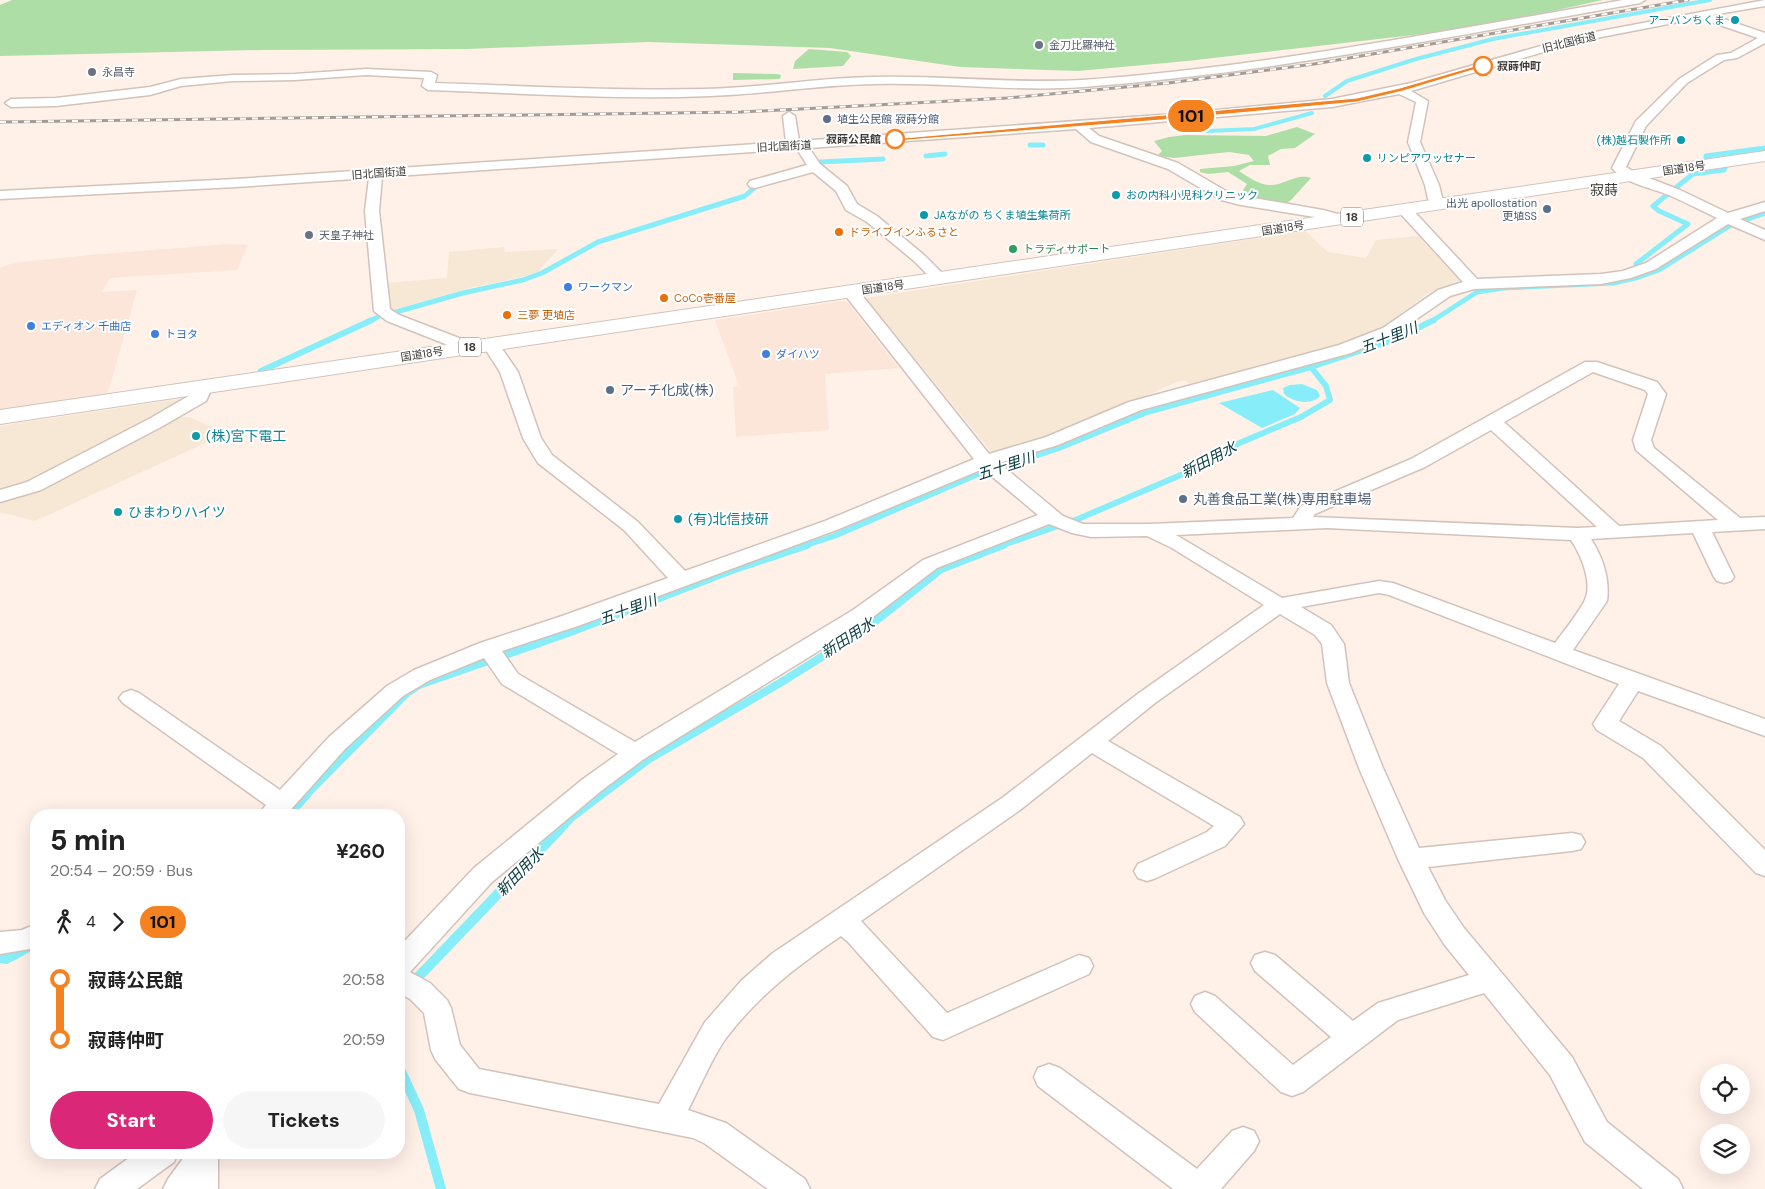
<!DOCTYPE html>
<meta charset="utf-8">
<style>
:root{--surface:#fff;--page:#f6f6f6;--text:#222;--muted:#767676;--accent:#db2777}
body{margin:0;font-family:"DM Sans","Noto Sans JP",sans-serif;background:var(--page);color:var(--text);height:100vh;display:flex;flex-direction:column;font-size:19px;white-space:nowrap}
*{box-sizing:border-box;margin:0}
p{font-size:16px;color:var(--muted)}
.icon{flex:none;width:28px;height:28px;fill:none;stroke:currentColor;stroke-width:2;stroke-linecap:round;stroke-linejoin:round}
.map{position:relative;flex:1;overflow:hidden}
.drawer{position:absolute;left:30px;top:809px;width:375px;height:350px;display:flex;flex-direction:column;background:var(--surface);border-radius:20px;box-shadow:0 5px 20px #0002}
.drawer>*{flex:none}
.badge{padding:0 10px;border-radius:16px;font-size:18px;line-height:32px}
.tools{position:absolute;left:1700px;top:1064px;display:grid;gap:10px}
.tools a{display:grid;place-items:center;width:50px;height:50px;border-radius:50%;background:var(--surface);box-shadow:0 5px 20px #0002;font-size:25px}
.map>.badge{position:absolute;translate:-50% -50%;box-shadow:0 0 0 2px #fff}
.legs{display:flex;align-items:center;gap:8px;height:55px;padding:0 20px;font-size:16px}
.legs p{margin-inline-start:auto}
.summary{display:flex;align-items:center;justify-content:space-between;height:85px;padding:0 20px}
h1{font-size:28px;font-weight:800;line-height:38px}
.button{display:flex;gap:10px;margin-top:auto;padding:10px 20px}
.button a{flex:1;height:58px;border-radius:30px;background:var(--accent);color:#fff;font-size:20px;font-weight:800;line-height:58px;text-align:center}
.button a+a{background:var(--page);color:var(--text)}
ul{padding:0 20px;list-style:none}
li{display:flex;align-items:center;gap:18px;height:60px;font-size:19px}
li i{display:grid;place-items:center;width:8px;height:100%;margin:0 6px;background:currentColor}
li i::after{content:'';width:12px;height:12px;margin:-6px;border:4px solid;border-radius:50%;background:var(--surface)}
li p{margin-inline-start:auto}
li:first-child i{background:linear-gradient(#0000 50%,currentColor 0)}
li:last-child i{background:linear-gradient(currentColor 50%,#0000 0)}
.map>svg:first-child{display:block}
.commercial{fill:#fce5d9}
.industrial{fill:#f6e8d4}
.green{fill:#addea6}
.water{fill:#87eef9}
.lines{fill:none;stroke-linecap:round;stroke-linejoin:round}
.stream-far4{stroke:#87eef9;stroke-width:4}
.stream-far3{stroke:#87eef9;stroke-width:5}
.stream-far2{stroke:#87eef9;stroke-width:6}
.stream-far1{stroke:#87eef9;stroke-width:8}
.stream{stroke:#87eef9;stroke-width:10}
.street-casing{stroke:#d1c3bb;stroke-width:3}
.highway-casing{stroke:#d1c3bb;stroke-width:2}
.street{fill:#fff;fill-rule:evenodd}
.highway{fill:#fff;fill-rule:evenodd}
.rail-casing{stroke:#a59b94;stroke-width:3}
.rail{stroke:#fff;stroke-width:2;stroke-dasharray:6;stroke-linecap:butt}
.line-1{fill:#f58220;stroke:#fff}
.culture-dot{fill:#0f9aa8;stroke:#fff;stroke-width:2}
.worship-dot{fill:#6b7280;stroke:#fff;stroke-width:2}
.stop-1-dot{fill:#fff;stroke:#f58220;stroke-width:2.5}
.service-dot{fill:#5c6f8a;stroke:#fff;stroke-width:2}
.food-dot{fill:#e8710a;stroke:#fff;stroke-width:2}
.leisure-dot{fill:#2e9e5b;stroke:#fff;stroke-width:2}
.shop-dot{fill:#3f7fe0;stroke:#fff;stroke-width:2}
.labels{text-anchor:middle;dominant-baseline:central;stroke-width:4;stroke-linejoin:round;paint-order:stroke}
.far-culture-label{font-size:11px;fill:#0d838f;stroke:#fff;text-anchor:start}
.far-street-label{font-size:11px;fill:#3f3a36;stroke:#fff}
.far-worship-label{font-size:11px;fill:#5b616d;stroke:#fff;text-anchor:start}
.far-stop-label{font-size:11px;font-weight:bold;fill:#3f3a36;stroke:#fff;text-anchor:start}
.far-service-label{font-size:11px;fill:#4e5e75;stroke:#fff;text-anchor:start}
.far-food-label{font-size:11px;fill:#c56008;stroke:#fff;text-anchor:start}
.far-leisure-label{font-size:11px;fill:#27864d;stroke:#fff;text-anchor:start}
.far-shop-label{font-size:11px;fill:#366cbe;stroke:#fff;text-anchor:start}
.shield{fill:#fff;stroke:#797572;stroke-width:1}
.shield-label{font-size:12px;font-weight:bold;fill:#3f3a36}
.far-quarter-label{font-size:14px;fill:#3f3a36;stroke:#fff}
.service-label{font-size:14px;fill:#4e5e75;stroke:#fff;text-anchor:start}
.culture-label{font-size:14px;fill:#0d838f;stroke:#fff;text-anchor:start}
.water-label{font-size:15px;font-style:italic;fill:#083b3f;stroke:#fff}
</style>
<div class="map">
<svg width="1765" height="1189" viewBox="0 0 1765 1189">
<rect width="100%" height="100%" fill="#fff1e8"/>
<!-- commercial -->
<g class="commercial">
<path d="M230,244l18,1 -11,25 -127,8 -8,14 35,-2 -29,103 -108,17v-142l13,-5 76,-8z"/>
<path d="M843,301l4,1 52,66 -74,6 4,56 -93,7 -3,-50 6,-1 -24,-66z"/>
</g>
<!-- industrial -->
<g class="industrial">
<path d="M1305,231l23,21 38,6 10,-18 42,-4 42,45 -32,12 -46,35 -47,18 -145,38 -6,-4 -10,3 -43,20 -84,34 -55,16 -126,-155z"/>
<path d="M504,247l1,5 53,-3 -19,22 -17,6 -53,11 -77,22 -6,-27 61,-5 2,-26z"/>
<path d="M186,398l-37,23 -105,54 -44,18v-67z"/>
<path d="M175,417h14l38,16 -192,88 -35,-9v-12z"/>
</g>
<!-- green -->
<g class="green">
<path d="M12,0h1591l-129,28 -287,33 -109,10 -118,-4 -130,-19 -182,-6 -181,7 -206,1 -261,6v-51z"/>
<path d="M809,49l38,3 4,4 -8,10 -50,3 2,-8z"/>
<path d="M733,73l44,1 4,1 -1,4 -47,1z"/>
<path d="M1297,127l18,7 -20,14 -14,1 -13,7 2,9h-20l-11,6c9,6 22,15 33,14 14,-1 25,-12 39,-7l-20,22 -7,5 -32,-7 -9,-8 4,-6 -19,-12 -20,2 -8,-2v-3l34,-3 20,-5 -5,-6 -20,-3 -55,6 -17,-2 5,-5 -8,-10 15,-4 17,-2 80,1z"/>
</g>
<!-- water -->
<g class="water">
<path d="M1302,384l15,6 3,6c-9,10 -27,6 -36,-2l-1,-6 7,-3z"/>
<path d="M1273,390l27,18 -5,6 -33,14 -43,-25z"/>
</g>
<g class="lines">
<!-- stream-far4 -->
<g class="stream-far4">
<path d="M1325,96l22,-15 69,-22 77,-20 217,-39"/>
<path d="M1184,132l70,-3 58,-16"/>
</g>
<!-- stream-far3 -->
<g class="stream-far3">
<path d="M1030,145h13"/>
<path d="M926,156l19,-2"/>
<path d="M1706,159v-3l59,-8"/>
<path d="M820,162l63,-3"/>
<path d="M1636,264l52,-40 -29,-13 -6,-5 40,-32 31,-4 1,-2"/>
<path d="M396,312l67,-19 60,-13 19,-7 56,-31 147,-46 9,-8"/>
<path d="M370,321l8,-4"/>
<path d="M1432,321l45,-29 27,-4 109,-5 23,-5 23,-8 72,-45 34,-12"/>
</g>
<!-- stream-far2 -->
<g class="stream-far2">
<path d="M261,371l111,-51"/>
<path d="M803,546l31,-10 144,-62 81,-26 88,-36 164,-45 82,-27 41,-20"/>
<path d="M1000,546l78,-27 105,-45 40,-24 78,-33 29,-17 -4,-14 -15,-19"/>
</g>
<!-- stream-far1 -->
<g class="stream-far1">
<path d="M289,815l22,-25 96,-97 12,-8 149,-52 164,-63 75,-25"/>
<path d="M559,831l13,-14 77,-58 131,-76 83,-52 78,-62 62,-24"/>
</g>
<!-- stream -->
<g class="stream">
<path d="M0,958l6,1 30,-16"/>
<path d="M399,997l161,-168"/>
<path d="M399,1067l20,43 22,79"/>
</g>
<defs>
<g id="street">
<path d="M1623,0h22l-5,3c-185,33 -370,70 -557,84 -70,5 -139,-5 -208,-3 -56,1 -110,10 -165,12 -94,4 -188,-3 -282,-6l-6,-4 2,-8 -58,-3 -71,5 -62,1 -52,5 -31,9 -94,11 -45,1 -6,-4 6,-4 45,-1 94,-11 31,-8 52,-4 62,-1 71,-5 65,3 6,3 -2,8c90,3 180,8 270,6 56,-1 111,-11 167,-12 70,-2 140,7 210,3 182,-13 362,-49 541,-80z"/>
<path d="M1765,0v6l-53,9 53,18v10l-28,15 -13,2 -37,23 -41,43 -20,41 10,6 44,17 48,23 37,-11v9l-25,8 25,11v10l-37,-16 -72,45 -25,9 -30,6 -127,5 -24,7 -55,38 -44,19 -210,57 -83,35 -59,18 64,53 20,8h66l144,-6 8,-12 110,-47 174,-97h12l60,20 9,12 -15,46 3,8 86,70 25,-1v12l-53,3 22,45 -3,4 -7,2 -7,-2 -3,-4 -21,-44 -102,6c12,19 19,40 16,62l-34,49 192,69v17l-127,-45 -19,30 42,25 104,104v26l-9,-3 -113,-115 -46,-28 -4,-6 26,-40 -230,-89 -10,-2 -78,14 30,18 13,19 5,39 34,85 36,80 153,-15 9,2 4,7 -4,7 -9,2 -144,16 17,33 19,28 108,129 35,65 71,57 5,10h-40l-58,-47 -35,-67 -66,-82 -86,27 -95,72 -11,4 -11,-4 -86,-80 -4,-8 4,-8 10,-4 10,4 78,69 38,-28 -76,-66 -4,-8 4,-8 10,-3 10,3 78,66 25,-18 91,-28 -25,-31 -20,-31 -26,-54 -39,-91 -32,-85 -5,-39 -7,-9 -35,-21 -125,89 -47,38 132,76 4,7 -19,22 -69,32 -9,3 -9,-3 -4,-7 4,-7 69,-32 7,-6 -122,-73 -72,57 -159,111 86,92 132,-58 10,3 4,8 -4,8 -146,66 -10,-3 -85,-95 -7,-6c-44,30 -82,59 -115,102 -14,20 -26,49 -38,72l38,13 79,56 5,10h-42l-64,-46 -11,-5 -223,-45 -11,-4 -24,-30 -4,-9 -7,-37 -14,-14 -11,-6v-46l75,-79 109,-89 35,-25 -116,-70 -18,-26 -54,22 -27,16 -58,53 -59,66h-28l8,-10 -143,-102 -4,-5 4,-5 8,-3 8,3 141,97 49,-53 58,-51 27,-16 66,-27 82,-27 106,-38 -44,-48 -86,-67 -15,-25 -23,-66 -18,-28 2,-4h12l22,32 23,66 11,17 86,67 47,49 140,-50 149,-62 -129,-164 -2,-3 2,-3h12l132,165 57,-17 83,-35 210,-57 44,-17 55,-38 25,-8 -64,-70 -2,-3 2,-3h10l68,73 124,-5 22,-3 23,-8 71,-45c-15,-7 -30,-15 -46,-22 -18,-8 -46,-12 -59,-28l24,-47 43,-42 38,-24 14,-2 27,-15 -59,-20 -118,23 -170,50 17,10 -8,41 19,43 3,12 6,7 -7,4 -5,-1 -8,-8 -3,-14 -17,-43 8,-40 -17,-8 -67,13 -243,21 10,8 79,27 53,31 92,16 22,6 2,3 -2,3 -5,1 -19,-5 -80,-13 -20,-5 -53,-31 -77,-27 -15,-13 -267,19 11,16 27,22 10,18 20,12 47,39 24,24 -3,3h-10l-21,-21 -47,-39 -21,-12 -10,-19 -23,-19 -58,16 -5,-1 -2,-3 2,-3 57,-16 -10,-16 -415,28 -3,34 11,98 9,6 73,28 2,4 -2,4 -6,1 -79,-31 -13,-10 -9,-100 4,-33 -133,9 -236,12v-8l236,-12 550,-37 -3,-26 6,-4 6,4 4,25 375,-27 158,-15 79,-16 168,-48zM1593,372l52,18 3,4 -15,46 3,10 82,70 -99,6 -115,-104zM1491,430l106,97 -20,1 -264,-11 2,-3 110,-47zM983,469l55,46 -115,45 -70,50 -218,132 -117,-68 -16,-23 76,-25 261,-97zM1049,524l23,9 19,4 56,-1 25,12 92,57 -125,88 -137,105 -229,155 -31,27 -37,42 -46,82 -180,-35 -19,-24 -9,-37 -4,-8 -17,-17 -20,-11 82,-90 109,-91 43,-32 225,-139 68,-52zM1327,528l244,12c10,15 23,44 13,62 -8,14 -19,28 -29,41l-162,-60 -14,-2 -97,17 -106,-63z"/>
<path d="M203,383l6,1 3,4 -6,13 -45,26 -120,63 -41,12v-12l27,-8 122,-63 43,-25 5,-10z"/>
<path d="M36,924v24l-36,6v-22l22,-2z"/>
<path d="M1049,1064l11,4 137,101 35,-38 11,-4 11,4 5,10 -5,10 -33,38h-48l-135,-103 -4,-9 4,-9z"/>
<path d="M137,1152h78l3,7v30h-55l5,-10 14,-19 -4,-7 -4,9 -37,27h-42l5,-10z"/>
</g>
<path id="highway" d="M1765,151v10l-1765,263v-14z"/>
</defs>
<!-- street casing -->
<use href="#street" class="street-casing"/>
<!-- highway casing -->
<use href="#highway" class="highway-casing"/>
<!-- street -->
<use href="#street" class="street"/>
<!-- highway -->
<use href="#highway" class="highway"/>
<defs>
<path id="rail" d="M0,122l741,-10 266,-14 161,-15 146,-19 374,-64"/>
</defs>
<!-- rail casing -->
<use href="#rail" class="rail-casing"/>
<!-- rail -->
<use href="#rail" class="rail"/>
</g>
<!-- line-1 -->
<path class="line-1" d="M1482,64l4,2 -83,25 -46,11 -183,17 -279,22 -3,-2 465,-41 43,-10z"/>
<!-- markers -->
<g class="culture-dot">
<circle cx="1735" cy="20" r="5"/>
<circle cx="1681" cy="140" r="5"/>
<circle cx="1367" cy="158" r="5"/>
<circle cx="1116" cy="195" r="5"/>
<circle cx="924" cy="215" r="5"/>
<circle cx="196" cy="436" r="5"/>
<circle cx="118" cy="512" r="5"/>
<circle cx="678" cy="519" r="5"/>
</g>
<g class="worship-dot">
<circle cx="1039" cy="45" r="5"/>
<circle cx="92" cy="72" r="5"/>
<circle cx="309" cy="235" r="5"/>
</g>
<g class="stop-1-dot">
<circle cx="1483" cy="66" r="9"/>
<circle cx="895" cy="139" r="9"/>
</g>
<g class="service-dot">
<circle cx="827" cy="119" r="5"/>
<circle cx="1547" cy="209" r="5"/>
<circle cx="610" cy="390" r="5"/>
<circle cx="1183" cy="499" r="5"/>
</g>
<g class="food-dot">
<circle cx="839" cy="232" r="5"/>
<circle cx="664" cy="298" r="5"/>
<circle cx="507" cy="315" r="5"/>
</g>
<circle class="leisure-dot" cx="1013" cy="249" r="5"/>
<g class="shop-dot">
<circle cx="568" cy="287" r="5"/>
<circle cx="31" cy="326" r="5"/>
<circle cx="155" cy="334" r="5"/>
<circle cx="766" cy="354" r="5"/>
</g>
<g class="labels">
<!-- far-culture labels -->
<g class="far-culture-label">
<text x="1725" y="20" text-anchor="end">アーバンちくま</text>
<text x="1671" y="140" text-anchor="end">(株)越石製作所</text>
<text x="1377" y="158">リンピアワッセナー</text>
<text x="1126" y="195">おの内科小児科クリニック</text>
<text x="934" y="215">JAながの ちくま埴生集荷所</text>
</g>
<!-- far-street labels -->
<g class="far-street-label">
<text transform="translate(1569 42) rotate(-14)">旧北国街道</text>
<text transform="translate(784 146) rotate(-3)">旧北国街道</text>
<text transform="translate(1684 168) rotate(-8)">国道18号</text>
<text transform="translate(379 173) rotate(-4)">旧北国街道</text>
<text transform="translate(1283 228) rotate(-9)">国道18号</text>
<text transform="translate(883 287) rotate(-8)">国道18号</text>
<text transform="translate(422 354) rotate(-9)">国道18号</text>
</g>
<!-- far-worship labels -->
<g class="far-worship-label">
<text x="1049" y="45">金刀比羅神社</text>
<text x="102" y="72">永昌寺</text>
<text x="319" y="235">天皇子神社</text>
</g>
<!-- far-stop labels -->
<g class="far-stop-label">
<text x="1497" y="66">寂蒔仲町</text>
<text x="881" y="139" text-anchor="end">寂蒔公民館</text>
</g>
<!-- far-service labels -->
<g class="far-service-label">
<text x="837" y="119">埴生公民館 寂蒔分館</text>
<text x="1537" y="203" text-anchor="end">出光 apollostation<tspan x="1537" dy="13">更埴SS</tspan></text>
</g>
<!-- far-food labels -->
<g class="far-food-label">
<text x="849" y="232">ドライブインふるさと</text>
<text x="674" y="298">CoCo壱番屋</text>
<text x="517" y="315">三夢 更埴店</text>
</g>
<!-- far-leisure labels -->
<g class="far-leisure-label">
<text x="1023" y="249">トラディサポート</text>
</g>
<!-- far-shop labels -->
<g class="far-shop-label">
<text x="578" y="287">ワークマン</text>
<text x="41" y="326">エディオン 千曲店</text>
<text x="165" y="334">トヨタ</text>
<text x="776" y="354">ダイハツ</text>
</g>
<!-- shield labels -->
<g class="shield">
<rect x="1341" y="207.5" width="22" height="19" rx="4"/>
<rect x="459" y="337.5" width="22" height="19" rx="4"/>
</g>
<g class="shield-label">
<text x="1352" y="217">18</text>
<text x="470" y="347">18</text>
</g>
<!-- far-quarter labels -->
<g class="far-quarter-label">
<text x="1604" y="190">寂蒔</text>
</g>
<!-- service labels -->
<g class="service-label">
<text x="620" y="390">アーチ化成(株)</text>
<text x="1193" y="499">丸善食品工業(株)専用駐車場</text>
</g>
<!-- culture labels -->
<g class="culture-label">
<text x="206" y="436">(株)宮下電工</text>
<text x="128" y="512">ひまわりハイツ</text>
<text x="688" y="519">(有)北信技研</text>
</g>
<!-- water labels -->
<g class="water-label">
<text transform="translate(1389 338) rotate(-21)">五十里川</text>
<text transform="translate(1209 460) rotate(-28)">新田用水</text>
<text transform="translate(1006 466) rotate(-18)">五十里川</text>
<text transform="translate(628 610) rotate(-20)">五十里川</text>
<text transform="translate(848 638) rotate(-33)">新田用水</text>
<text transform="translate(520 872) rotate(-46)">新田用水</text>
</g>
</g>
</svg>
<div class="tools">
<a><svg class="icon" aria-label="locate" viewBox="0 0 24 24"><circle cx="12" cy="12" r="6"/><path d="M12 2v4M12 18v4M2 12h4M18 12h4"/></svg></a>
<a><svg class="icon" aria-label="layers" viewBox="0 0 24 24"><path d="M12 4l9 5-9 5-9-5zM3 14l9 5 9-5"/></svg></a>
</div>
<b class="badge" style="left:1191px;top:116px;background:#f58220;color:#111">101</b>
<section class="drawer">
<div class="summary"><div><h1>5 min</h1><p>20:54 – 20:59 · Bus</p></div><b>¥260</b></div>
<div class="legs"><svg class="icon" aria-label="walk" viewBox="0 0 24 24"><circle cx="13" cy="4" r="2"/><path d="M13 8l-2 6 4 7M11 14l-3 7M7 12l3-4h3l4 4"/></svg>4<svg class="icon" aria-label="forward" viewBox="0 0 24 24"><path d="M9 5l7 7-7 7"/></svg><b class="badge" style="background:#f58220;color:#111">101</b></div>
<ul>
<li><i style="color:#f58220"></i><b>寂蒔公民館</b><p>20:58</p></li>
<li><i style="color:#f58220"></i><b>寂蒔仲町</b><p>20:59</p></li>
</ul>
<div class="button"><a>Start</a><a>Tickets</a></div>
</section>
</div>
